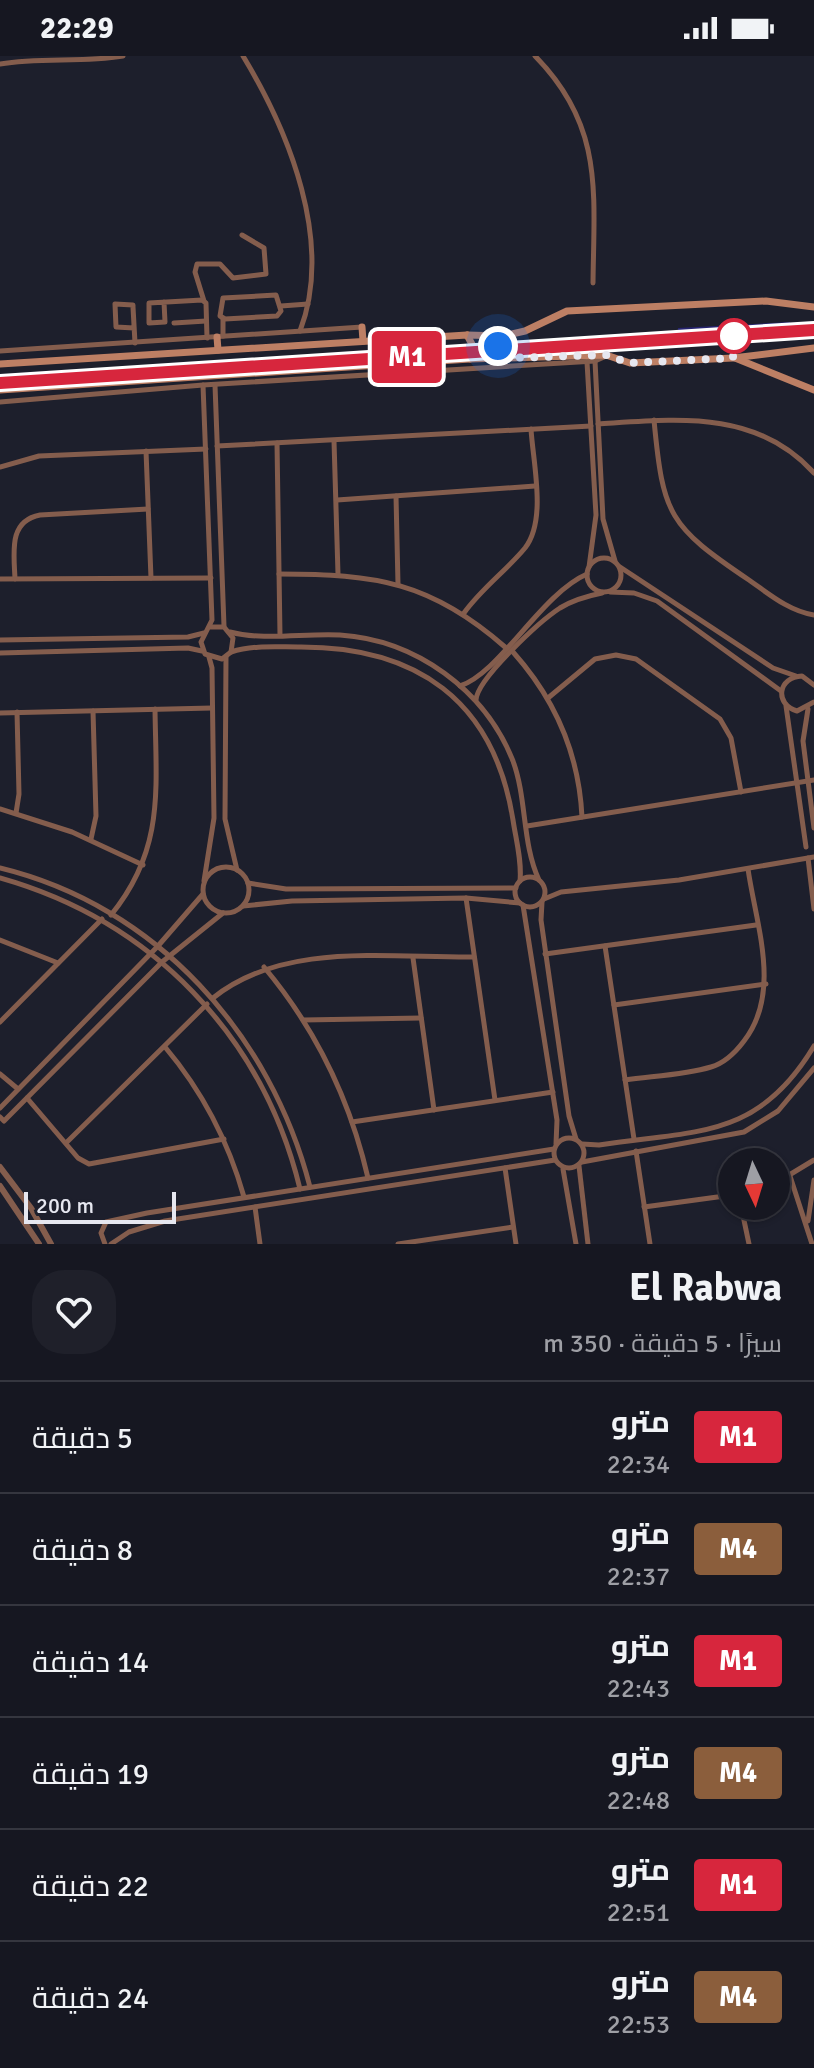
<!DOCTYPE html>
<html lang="ar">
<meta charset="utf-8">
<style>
:root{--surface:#161721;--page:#1f202a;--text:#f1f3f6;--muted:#9e9fa5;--line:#35363f}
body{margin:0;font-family:Signika,Cairo,sans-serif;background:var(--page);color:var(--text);direction:rtl;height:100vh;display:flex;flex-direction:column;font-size:30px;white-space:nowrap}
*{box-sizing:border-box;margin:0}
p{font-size:26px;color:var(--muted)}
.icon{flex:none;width:44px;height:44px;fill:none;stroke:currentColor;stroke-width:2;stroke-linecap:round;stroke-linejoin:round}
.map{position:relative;height:1188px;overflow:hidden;direction:ltr}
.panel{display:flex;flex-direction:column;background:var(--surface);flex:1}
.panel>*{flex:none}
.badge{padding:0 16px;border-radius:6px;font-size:28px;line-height:52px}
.needle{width:52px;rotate:176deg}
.tools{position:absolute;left:718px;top:1092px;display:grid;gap:16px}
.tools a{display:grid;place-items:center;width:72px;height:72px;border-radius:50%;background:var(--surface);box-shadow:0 2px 6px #0004,0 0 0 2px var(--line);font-size:40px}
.scale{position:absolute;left:24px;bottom:20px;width:152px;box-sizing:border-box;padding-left:8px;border:4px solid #e6e7f0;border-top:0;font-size:22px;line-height:28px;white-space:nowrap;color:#e6e7f0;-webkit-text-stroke:6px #1d1f2c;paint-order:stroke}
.you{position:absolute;width:40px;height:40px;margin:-20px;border:6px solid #fff;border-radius:50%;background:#1a73e8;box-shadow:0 0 0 12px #1a73e833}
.map>.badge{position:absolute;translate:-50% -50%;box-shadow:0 0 0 4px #fff}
.round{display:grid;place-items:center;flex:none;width:84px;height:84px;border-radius:32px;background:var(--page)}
.headline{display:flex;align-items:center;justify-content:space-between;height:136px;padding:0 32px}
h1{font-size:38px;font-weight:700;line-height:60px}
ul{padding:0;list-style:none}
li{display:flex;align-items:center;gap:24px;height:112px;padding:0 32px;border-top:2px solid var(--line)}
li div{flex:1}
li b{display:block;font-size:30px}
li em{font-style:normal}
li .badge{min-width:88px;font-weight:700;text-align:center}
.status{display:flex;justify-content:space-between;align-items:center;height:56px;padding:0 40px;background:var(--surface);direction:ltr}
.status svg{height:22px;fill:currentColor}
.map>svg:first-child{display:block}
.building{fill:#262370}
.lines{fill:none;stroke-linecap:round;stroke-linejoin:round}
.minor{stroke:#845d4d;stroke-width:5}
.tertiary{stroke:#845d4d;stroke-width:6}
.secondary{stroke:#bd7f64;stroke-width:7}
.rail-casing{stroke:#9495a0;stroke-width:5}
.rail{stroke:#1d1f2c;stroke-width:2;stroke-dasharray:6;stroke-linecap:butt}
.line-casing{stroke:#fff;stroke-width:18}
.line{stroke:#d7263d;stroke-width:12}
.walk{stroke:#e6e7f0;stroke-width:8;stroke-dasharray:0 14.4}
.stop-dot{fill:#fff;stroke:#d7263d;stroke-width:4}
</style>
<div class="status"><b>22:29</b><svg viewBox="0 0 49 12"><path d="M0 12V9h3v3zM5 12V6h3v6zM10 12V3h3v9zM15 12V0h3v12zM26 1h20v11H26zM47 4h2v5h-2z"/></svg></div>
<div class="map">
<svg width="814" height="1188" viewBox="0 0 814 1188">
<rect width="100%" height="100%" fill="#1d1f2c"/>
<!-- building -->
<path class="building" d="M790,266l1,16 -112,7 -1,-17z"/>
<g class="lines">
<!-- minor -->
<g class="minor">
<path d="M243,0c46,76 91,186 57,275"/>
<path d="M535,0c69,70 59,136 58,227"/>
<path d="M0,8c41,-7 82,-1 123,-8"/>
<path d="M276,239l5,16 -4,5 -52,3 -5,-3 3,-18z"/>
<path d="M204,245l-9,-29 2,-8h23l13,14 33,-4 -2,-26 -22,-13"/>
<path d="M164,246l1,20 -16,1v-20l53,-3 4,3 1,35"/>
<path d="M281,250l27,-2"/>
<path d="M223,263v17"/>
<path d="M174,267l32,-2"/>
<path d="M134,272l-18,-1 -1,-23 18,1v2l2,36"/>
<path d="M0,295l362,-24"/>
<path d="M595,305l8,158 12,42"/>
<path d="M587,306l9,153 -7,52"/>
<path d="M203,329l9,235 -11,22 4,12 17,5 9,-7 2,-14 -9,-11h-13"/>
<path d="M215,329l9,241"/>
<path d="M0,346l203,-17 392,-24 9,-4"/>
<path d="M654,364c9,96 15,106 95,160 20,14 40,31 65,35"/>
<path d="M598,368c79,-5 158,-15 216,49"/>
<path d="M334,385l4,133"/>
<path d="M277,387l3,192"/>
<path d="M217,390l374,-20"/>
<path d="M146,395l5,127"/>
<path d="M0,411l39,-11 167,-7"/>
<path d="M396,440l2,88"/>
<path d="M337,444l198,-14"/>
<circle cx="604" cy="519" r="17"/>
<path d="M620,511l153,101 23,8"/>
<path d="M279,518c97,0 152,8 226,73"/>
<path d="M0,523l211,-1"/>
<path d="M15,523c-1,-26 -7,-58 25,-64l108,-6"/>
<path d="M610,536l24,1 23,8 124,90"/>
<path d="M464,557c18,-25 42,-42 61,-65 22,-28 8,-85 6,-119"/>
<path d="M230,576c35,9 74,1 110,3 76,5 145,55 173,126 14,38 9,83 26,119"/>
<path d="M0,584l188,-3 16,-4"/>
<path d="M231,596c22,-7 45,-5 67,-5 118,-1 196,53 215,173 3,20 9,41 7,61"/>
<path d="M513,596c42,47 66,102 69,165"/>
<path d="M0,597l188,-5 14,3"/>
<path d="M226,601l-1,162 12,51"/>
<path d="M814,629l-12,-9c-24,1 -28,28 -5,35l17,-9"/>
<path d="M460,630c40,-13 81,-92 127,-112"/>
<path d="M548,642l47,-39 21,-4 20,4 84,60 11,19 10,54"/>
<path d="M476,644c1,-21 64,-79 84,-92 13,-8 27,-12 42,-15"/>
<path d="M786,650l20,141"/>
<path d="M808,653l-5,32 11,87"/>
<path d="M0,657l212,-5"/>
<path d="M0,753l72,23 71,33"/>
<path d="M16,757l3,-19 -2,-82"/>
<path d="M527,770l287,-46"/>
<path d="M91,783l5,-23 -3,-105"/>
<path d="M808,802l6,51"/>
<circle cx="226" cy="834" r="23"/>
<path d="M0,812c157,38 271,167 310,319"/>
<circle cx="530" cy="836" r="15"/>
<path d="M0,822c152,43 263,158 300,311"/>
<path d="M204,825l10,-63 -2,-150 -3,-11"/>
<path d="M248,827l38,6 230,-1"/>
<path d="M466,842l29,202"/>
<path d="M544,843l17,-7 118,-12 135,-23"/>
<path d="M542,846l-1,18 28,196 7,23"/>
<path d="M523,849l34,215 -1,24"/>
<path d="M243,850l49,-5 174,-3 54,5"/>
<path d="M111,859c54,-66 45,-126 44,-206"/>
<path d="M0,884l58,23"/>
<path d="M605,890l29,193"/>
<path d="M545,898l211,-29"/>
<path d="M413,902l21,152"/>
<path d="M264,911c52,62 86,133 104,211"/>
<path d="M213,942c71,-57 175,-40 261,-41"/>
<path d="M614,949l152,-21"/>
<path d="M303,964l118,-2"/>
<path d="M0,966l102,-103"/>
<path d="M165,991c38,45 63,93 79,150"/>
<path d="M0,1018l18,15"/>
<path d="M625,1024c28,-4 59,-5 86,-13 14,-4 24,-14 33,-26 38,-49 12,-116 4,-172"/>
<path d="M27,1042l51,60 11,6 135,-25"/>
<path d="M0,1052l158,-162 45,-52"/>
<path d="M0,1061l4,4 158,-159 61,-49"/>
<path d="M352,1066l201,-30"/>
<circle cx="569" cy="1097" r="15"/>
<path d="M67,1086l140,-138"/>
<path d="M582,1088l17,1c97,-15 159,-5 215,-99"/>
<path d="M636,1095l14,93"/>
<path d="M582,1106l162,-30 34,-21 36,-43"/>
<path d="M579,1110l9,78"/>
<path d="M505,1112l11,76"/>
<path d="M563,1113l13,75"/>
<path d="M790,1120l22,68"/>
<path d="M776,1127l38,-23"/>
<path d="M741,1150l8,38"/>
<path d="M255,1151l5,37"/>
<path d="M644,1151l88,-12"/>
<path d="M808,1165l6,-41"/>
<path d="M105,1188l-4,-11 5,-11 41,-9 407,-64"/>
<path d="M111,1188l18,-12 36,-11 390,-61"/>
<path d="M398,1188l115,-17"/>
</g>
<!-- tertiary -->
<g class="tertiary">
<path d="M0,1111l31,41 20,36"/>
<path d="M0,1130l39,58"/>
</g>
<!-- secondary -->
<g class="secondary">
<path d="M362,271l1,14"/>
<path d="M467,279l7,13 -4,11"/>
<path d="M503,280l-5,10 7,12"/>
<path d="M217,281l1,13"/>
<path d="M735,302l79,32"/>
<path d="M0,308l467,-29 36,1 22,-5 42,-20 199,-10 48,6"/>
<path d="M0,334l470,-31 136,-4 24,8 103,-5 81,-10"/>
</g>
<defs>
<g id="rail">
<path d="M790,270l24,-1"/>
<path d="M0,327l678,-43"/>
</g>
</defs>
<!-- rail casing -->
<use href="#rail" class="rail-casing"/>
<!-- rail -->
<use href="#rail" class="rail"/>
</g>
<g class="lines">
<defs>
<path id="line" d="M0,327l814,-53"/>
</defs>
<!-- line casing -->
<use href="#line" class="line-casing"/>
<!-- line -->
<use href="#line" class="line"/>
<!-- walk -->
<path class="walk" d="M498,290l7,12 101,-3 24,8 103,-5 1,-22"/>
</g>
<!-- markers -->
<circle class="stop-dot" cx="734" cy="280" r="16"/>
</svg>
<div class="tools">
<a><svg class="needle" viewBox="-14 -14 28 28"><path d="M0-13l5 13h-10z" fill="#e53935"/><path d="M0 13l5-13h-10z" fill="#9e9fa5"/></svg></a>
</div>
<div class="scale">200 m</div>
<div class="you" style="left:498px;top:290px"></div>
<b class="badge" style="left:407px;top:301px;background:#d7263d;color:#fff">M1</b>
</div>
<section class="panel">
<div class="headline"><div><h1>El Rabwa</h1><p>سيرًا · 5 دقيقة · 350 m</p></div><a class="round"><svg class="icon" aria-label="heart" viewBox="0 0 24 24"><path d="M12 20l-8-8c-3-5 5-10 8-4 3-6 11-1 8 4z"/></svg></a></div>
<ul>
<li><span class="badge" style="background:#d7263d;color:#fff">M1</span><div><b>مترو</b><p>22:34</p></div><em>5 دقيقة</em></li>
<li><span class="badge" style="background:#8b5e3c;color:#fff">M4</span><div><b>مترو</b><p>22:37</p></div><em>8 دقيقة</em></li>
<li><span class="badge" style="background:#d7263d;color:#fff">M1</span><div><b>مترو</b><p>22:43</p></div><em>14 دقيقة</em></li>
<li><span class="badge" style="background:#8b5e3c;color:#fff">M4</span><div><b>مترو</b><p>22:48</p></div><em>19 دقيقة</em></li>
<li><span class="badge" style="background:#d7263d;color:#fff">M1</span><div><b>مترو</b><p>22:51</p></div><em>22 دقيقة</em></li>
<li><span class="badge" style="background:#8b5e3c;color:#fff">M4</span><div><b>مترو</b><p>22:53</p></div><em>24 دقيقة</em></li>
</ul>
</section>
